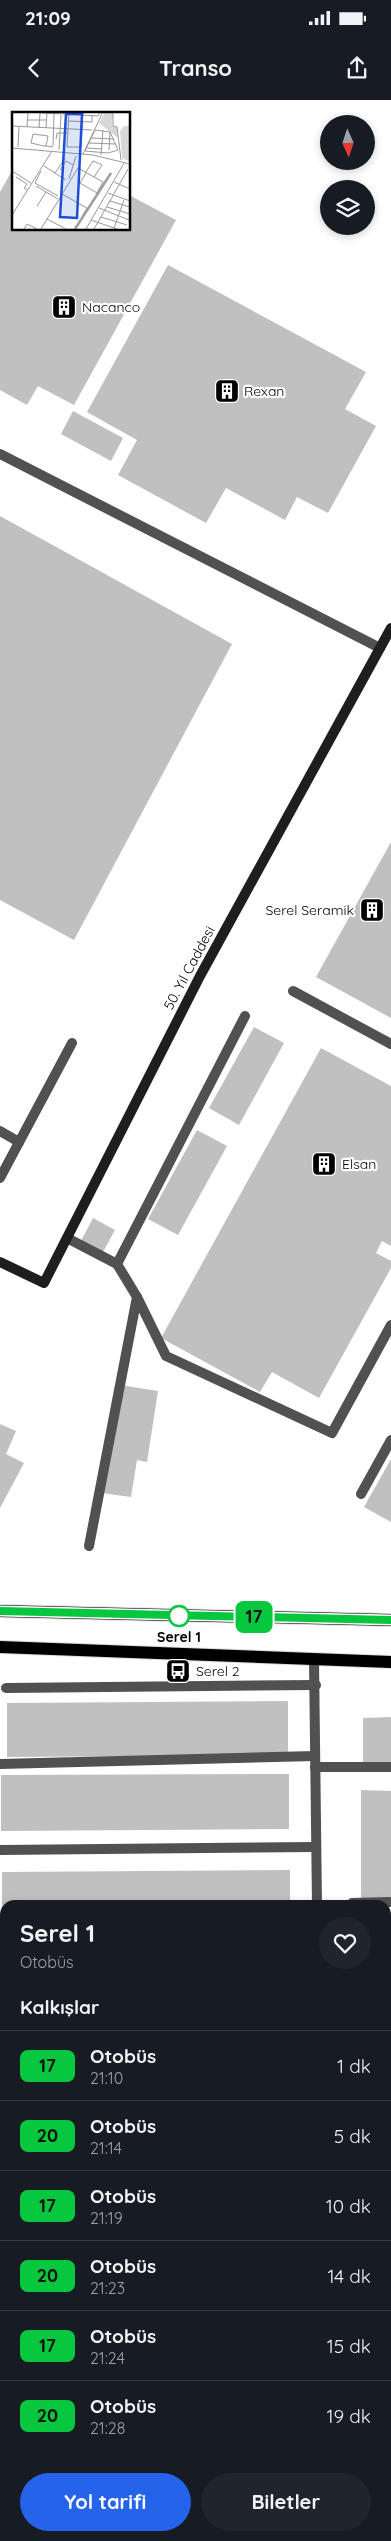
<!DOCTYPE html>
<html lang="tr">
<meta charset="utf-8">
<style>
:root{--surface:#171b24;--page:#20242c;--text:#f1f3f6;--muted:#9ea1a6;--line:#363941;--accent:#2563eb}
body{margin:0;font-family:Quicksand,sans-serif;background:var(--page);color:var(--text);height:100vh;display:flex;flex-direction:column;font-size:19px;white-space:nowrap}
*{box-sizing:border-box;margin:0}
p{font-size:16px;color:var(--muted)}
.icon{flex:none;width:28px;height:28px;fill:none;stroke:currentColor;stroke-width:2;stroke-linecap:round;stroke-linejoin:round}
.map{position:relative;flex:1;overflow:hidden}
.panel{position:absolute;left:0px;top:1800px;width:391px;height:641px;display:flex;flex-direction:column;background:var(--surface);border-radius:15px 15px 0 0;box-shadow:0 2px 8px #0003}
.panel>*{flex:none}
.badge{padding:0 10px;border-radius:8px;font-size:18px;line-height:32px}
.needle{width:32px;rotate:177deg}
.buttons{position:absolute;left:320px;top:15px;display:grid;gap:10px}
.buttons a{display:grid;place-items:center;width:55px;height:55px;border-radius:50%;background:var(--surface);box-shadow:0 2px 8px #0003;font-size:25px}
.map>.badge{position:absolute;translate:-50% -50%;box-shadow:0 0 0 2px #fff}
h2{padding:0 20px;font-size:19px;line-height:45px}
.round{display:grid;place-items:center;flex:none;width:52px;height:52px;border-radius:26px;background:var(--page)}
.headline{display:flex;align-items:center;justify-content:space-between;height:85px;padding:0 20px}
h1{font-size:24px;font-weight:800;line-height:38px}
.button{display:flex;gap:10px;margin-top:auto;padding:10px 20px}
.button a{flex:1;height:58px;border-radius:30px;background:var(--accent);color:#fff;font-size:20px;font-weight:800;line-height:58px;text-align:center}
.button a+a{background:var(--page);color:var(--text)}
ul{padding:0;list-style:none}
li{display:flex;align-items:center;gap:15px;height:70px;padding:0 20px;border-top:1px solid var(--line)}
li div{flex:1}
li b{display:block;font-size:19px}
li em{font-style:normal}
li .badge{min-width:55px;font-weight:700;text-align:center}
.status{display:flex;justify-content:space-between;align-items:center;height:35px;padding:0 25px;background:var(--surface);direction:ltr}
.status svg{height:14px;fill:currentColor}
header{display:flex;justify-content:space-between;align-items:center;height:65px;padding:0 20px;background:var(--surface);font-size:22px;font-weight:800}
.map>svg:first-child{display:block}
.building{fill:#c0c0c0}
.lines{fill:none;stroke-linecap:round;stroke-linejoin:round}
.primary-casing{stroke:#dbdbdb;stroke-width:14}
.street{stroke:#515151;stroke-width:10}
.secondary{stroke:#1e1e1e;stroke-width:10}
.primary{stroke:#000;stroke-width:12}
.line-casing{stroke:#fff;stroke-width:11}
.line{stroke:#06c73d;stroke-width:8}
.stop-dot{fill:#fff;stroke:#06c73d;stroke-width:2.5}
.labels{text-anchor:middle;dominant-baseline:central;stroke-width:4.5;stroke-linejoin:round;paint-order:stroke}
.poi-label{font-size:14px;fill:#000;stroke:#fff;text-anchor:start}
.street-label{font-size:14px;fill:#000;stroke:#fff}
.stop-label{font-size:14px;font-weight:bold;fill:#000;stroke:#fff}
.inset-river{fill:none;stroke:#9f9f9f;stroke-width:2.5}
.inset-road{fill:none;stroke:#999;stroke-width:1}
.view{fill:#1d4ed8;fill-opacity:0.15;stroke:#1d4ed8;stroke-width:2.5}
.inset-edge{fill:none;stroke:#000;stroke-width:2.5}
</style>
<div class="status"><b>21:09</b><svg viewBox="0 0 49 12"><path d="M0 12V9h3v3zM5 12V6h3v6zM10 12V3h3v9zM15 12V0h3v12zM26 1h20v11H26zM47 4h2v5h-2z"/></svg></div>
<header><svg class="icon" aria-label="back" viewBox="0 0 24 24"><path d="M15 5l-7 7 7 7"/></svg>Transo<svg class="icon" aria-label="share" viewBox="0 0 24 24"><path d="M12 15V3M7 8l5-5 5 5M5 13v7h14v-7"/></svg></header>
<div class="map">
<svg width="391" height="2441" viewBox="0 0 391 2441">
<rect width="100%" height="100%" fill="#fff"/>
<!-- building -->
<g class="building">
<path d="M14,67v62h115v-34l47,25 -102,185 -36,-19 -11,19 -27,-15v-198z"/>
<path d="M168,165l198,107 -21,37 31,17 -48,87 -31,-16 -12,23 -59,-32 -20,35 -88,-48 19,-35 -50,-28z"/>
<path d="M73,311l50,27 -12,23 -50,-27z"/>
<path d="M0,416l232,128 -158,296 -74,-40z"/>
<path d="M391,742v176l-75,-41z"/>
<path d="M254,927l30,16 -45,82 -30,-17z"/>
<path d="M321,948l70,38v160l-9,-5 -6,12 15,8v7l-72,130 -47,-26 -12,20 -99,-54z"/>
<path d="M197,1030l30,16 -49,89 -30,-16z"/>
<path d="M93,1118l22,12 -12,22 -22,-11z"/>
<path d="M120,1285l38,6 -11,71 -10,-2 -6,37 -29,-4z"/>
<path d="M0,1324l16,7 -10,23 18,9 -24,45z"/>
<path d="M391,1359v63l-27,-15z"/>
<path d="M288,1601v54l-281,2v-54z"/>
<path d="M391,1617v47h-28v-46z"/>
<path d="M289,1674v55l-288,2v-56z"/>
<path d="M361,1690l30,1v109h-30z"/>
<path d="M290,1770v35h-285v22h-3v-55z"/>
<rect x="386" y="1868" width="5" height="107"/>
<rect x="386" y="2005" width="5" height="45"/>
<rect x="386" y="2348" width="5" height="58"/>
</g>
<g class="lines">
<defs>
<g id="primary">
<path d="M0,1511l391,9"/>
<path d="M0,1547l391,15"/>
</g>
</defs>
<!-- primary casing -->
<use href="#primary" class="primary-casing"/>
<!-- street -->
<g class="street">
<path d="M0,354l380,194"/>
<path d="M293,891l98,53"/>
<path d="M0,1031l19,11"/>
<path d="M0,1078l72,-135"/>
<path d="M67,1138l50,26"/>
<path d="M137,1197l29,59 166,77 59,-108"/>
<path d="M361,1394l30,-54"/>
<path d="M89,1446l48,-249 -20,-33 128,-248"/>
<path d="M314,1560l3,245"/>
<path d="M6,1588l310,-3"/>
<path d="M0,1664l315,-8"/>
<path d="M315,1667h76"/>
<path d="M0,1750l316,-3"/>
<path d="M353,1805l-1,-2 39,-1"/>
<path d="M0,1836h5"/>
<path d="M386,1865l5,1"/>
<path d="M0,1917h5"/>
<path d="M386,1979h5"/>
<path d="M0,2013h5"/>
<path d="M386,2081h5"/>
<path d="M0,2083h5"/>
<path d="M0,2177h5"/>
<path d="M0,2261h5"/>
<path d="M0,2347h5"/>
<path d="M386,2430h5"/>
<path d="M0,2436h5"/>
<path d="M320,2436v5"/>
</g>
<!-- secondary -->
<path class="secondary" d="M0,1162l44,21 156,-307 191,-348"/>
<!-- primary -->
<use href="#primary" class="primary"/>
</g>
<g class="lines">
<defs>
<path id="line" d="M0,1511l391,9"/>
</defs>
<!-- line casing -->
<use href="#line" class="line-casing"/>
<!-- line -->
<use href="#line" class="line"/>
</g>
<!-- icons -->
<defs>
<symbol id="building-square" viewBox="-11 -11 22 22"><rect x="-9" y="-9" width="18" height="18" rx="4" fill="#000" stroke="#fff"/><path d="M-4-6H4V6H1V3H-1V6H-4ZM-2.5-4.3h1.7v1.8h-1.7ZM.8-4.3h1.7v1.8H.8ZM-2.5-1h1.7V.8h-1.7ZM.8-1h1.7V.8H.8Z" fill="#fff"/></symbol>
<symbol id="bus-square" viewBox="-11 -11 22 22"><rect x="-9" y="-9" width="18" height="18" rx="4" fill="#000" stroke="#fff"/><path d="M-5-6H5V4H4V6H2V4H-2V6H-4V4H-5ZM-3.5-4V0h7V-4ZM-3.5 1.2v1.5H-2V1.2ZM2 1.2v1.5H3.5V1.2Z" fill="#fff"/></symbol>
</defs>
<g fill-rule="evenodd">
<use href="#building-square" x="50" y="193" width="28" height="28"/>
<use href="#building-square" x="213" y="277" width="28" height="28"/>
<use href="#building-square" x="358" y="796" width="28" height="28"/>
<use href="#building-square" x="310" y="1050" width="28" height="28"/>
<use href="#bus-square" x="164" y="1557" width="28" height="28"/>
</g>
<!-- markers -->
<circle class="stop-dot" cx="179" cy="1516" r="10"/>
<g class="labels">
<!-- poi labels -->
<g class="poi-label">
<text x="82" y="207">Nacanco</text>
<text x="244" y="291">Rexan</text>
<text x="354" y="810" text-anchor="end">Serel Seramik</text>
<text x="342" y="1064">Elsan</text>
<text x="196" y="1571">Serel 2</text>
</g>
<!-- street labels -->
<g class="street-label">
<text transform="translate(189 868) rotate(-62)">50. Yıl Caddesi</text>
</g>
<!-- stop labels -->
<g class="stop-label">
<text x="179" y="1537">Serel 1</text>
</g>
</g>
<!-- overview -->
<g transform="translate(12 12)">
<rect width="118" height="118" fill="#fff"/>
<path d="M93,0h8l-1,14 5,1 1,11 -19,-15zM112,14h5v35l-7,-3 -2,-27z" fill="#d8d8d8"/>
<path class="inset-river" d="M63,117l36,-56"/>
<path class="inset-road" d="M16,0l70,4 2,-4M101,0v14l4,1 4,33M15,8h19M56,9l24,1v-7M0,14l80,4M15,15l1,-15M27,16l1,-15M34,16l1,-16M83,18l15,2 8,18 -10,3 -23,-2zM79,26l23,1M44,27l1,-6h11M76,31l28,1M34,34l2,-10 -15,-2 -2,9 13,3h2l7,1M41,34l1,-32M6,35l1,-20M55,35h14l2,-35M55,35l2,-35M0,36l81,7 37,9M75,36l15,1M47,38l2,-35M97,38l1,-18M71,42l20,-42M89,43l2,-25M32,54l22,14M48,58l6,-9 7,4M0,59l19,12M29,59l-6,12 23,13M74,60l7,-11 7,3 2,1 -8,12M43,61l10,-15M4,65l11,7 -3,4 3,2M57,67l7,-23M102,70l16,7M24,74l22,13M96,81l22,8M50,82l25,14 -4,7M98,89l20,6M25,94l9,-14M95,95l23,7M87,96l30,12M0,103l40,-64M89,105l26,8M35,107l19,10M79,108l26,9M102,116l10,-28M12,117l3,-5 10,5M29,117l37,-61 25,14 -6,11 -17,-10 6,-10M74,117l38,-66M82,117l34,-60"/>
<path class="view" d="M54,2h16l-5,104 -17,-1z"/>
<rect width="118" height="118" class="inset-edge"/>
</g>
</svg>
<div class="buttons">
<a><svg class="needle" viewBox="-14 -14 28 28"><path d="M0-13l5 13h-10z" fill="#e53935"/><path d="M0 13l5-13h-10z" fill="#9ea1a6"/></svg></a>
<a><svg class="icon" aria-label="layers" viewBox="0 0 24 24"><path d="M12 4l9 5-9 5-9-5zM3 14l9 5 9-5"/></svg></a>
</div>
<b class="badge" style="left:254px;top:1517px;background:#06c73d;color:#111">17</b>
<section class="panel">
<div class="headline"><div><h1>Serel 1</h1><p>Otobüs</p></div><a class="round"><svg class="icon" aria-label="heart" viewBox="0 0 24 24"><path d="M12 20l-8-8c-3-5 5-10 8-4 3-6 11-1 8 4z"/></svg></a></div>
<h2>Kalkışlar</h2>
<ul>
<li><span class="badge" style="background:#06c73d;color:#111">17</span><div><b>Otobüs</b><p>21:10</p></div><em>1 dk</em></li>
<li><span class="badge" style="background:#06c73d;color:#111">20</span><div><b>Otobüs</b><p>21:14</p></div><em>5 dk</em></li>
<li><span class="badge" style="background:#06c73d;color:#111">17</span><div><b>Otobüs</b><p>21:19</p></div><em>10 dk</em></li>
<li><span class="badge" style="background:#06c73d;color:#111">20</span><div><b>Otobüs</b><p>21:23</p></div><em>14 dk</em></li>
<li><span class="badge" style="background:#06c73d;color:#111">17</span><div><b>Otobüs</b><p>21:24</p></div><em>15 dk</em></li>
<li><span class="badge" style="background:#06c73d;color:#111">20</span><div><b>Otobüs</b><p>21:28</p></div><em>19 dk</em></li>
</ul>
<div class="button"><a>Yol tarifi</a><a>Biletler</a></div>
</section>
</div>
